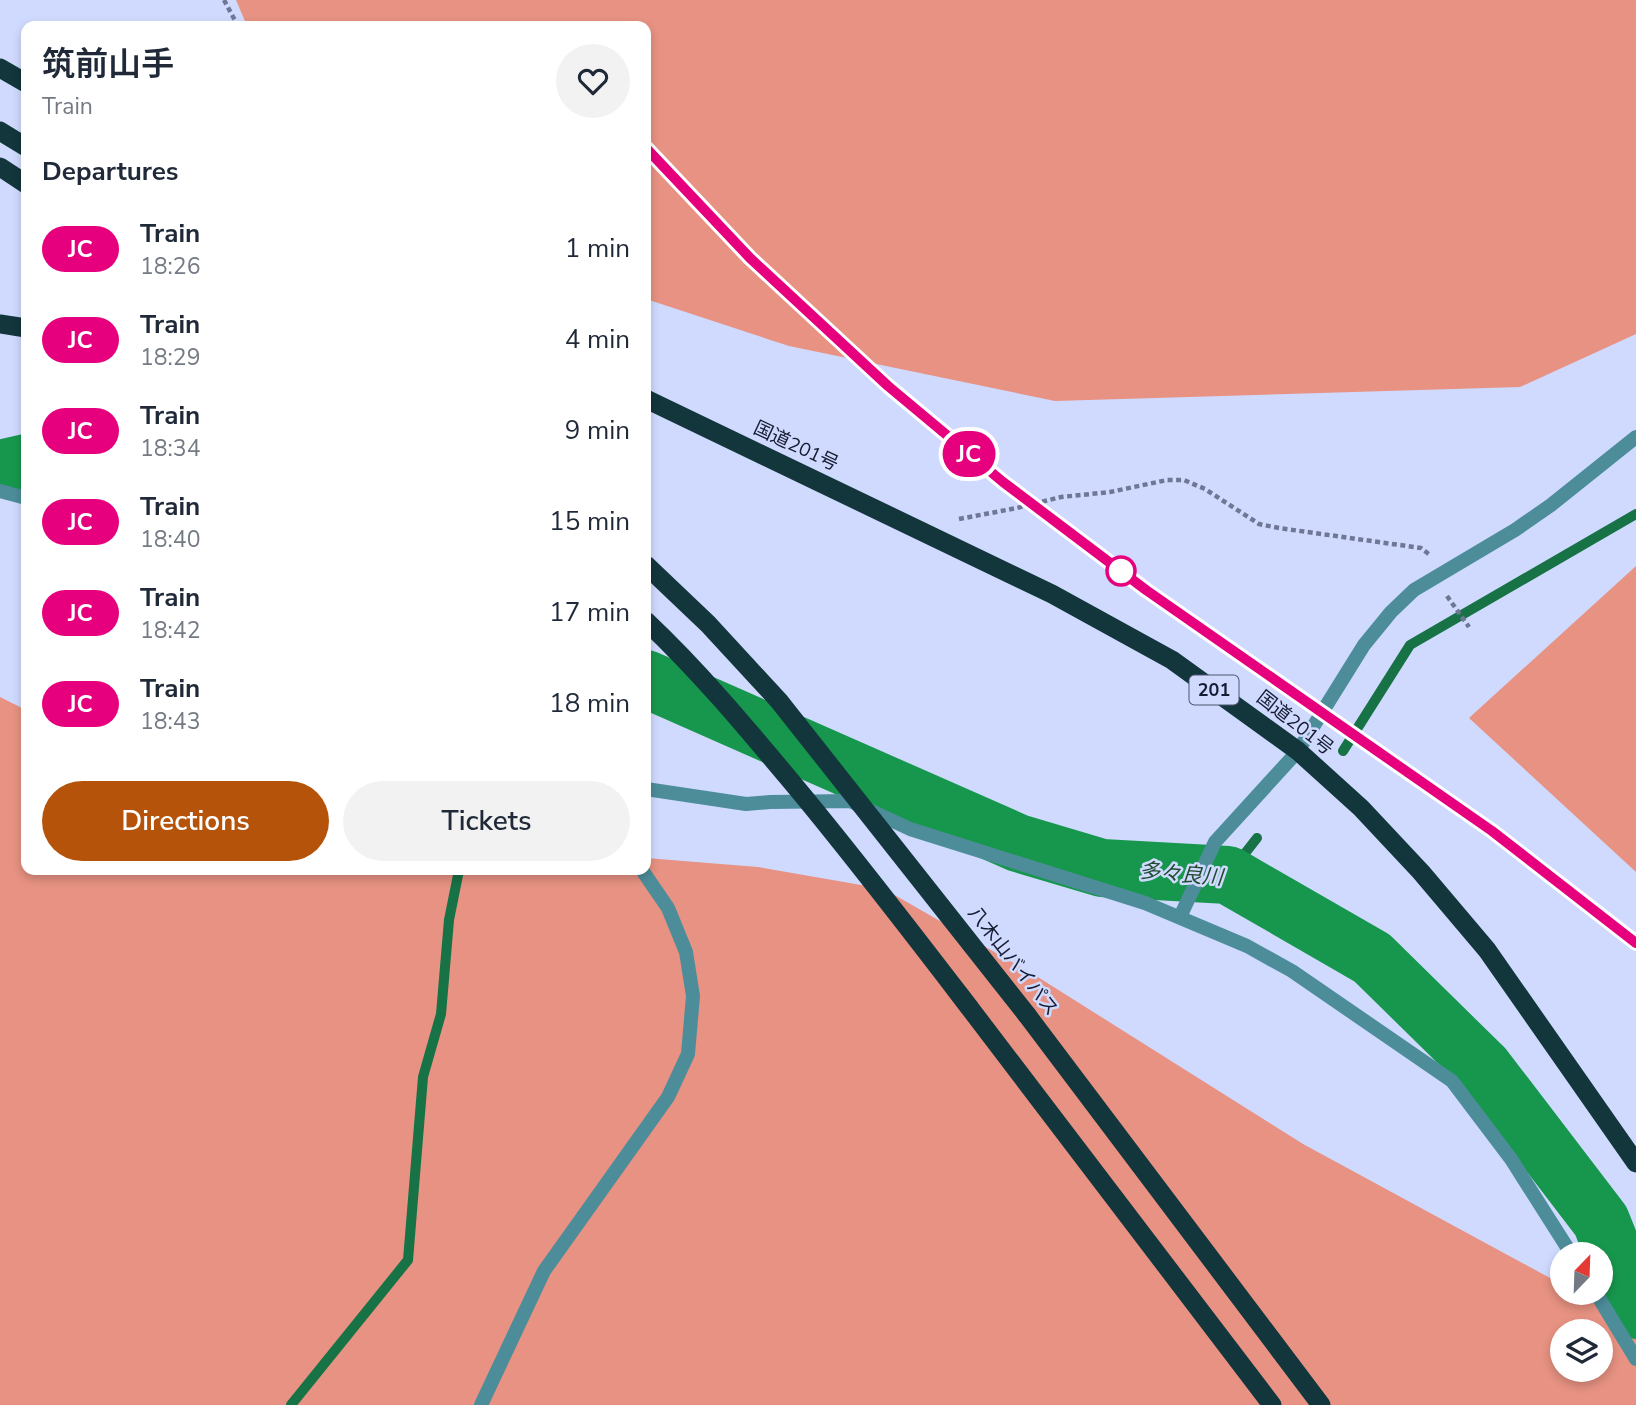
<!DOCTYPE html>
<meta charset="utf-8">
<style>
:root{--surface:#fff;--page:#f2f2f3;--text:#1f2937;--muted:#747a83;--accent:#b45309}
body{margin:0;font-family:"Nunito Sans","Noto Sans JP",sans-serif;background:var(--page);color:var(--text);height:100vh;display:flex;flex-direction:column;font-size:26px;white-space:nowrap}
*{box-sizing:border-box;margin:0}
p{font-size:23px;color:var(--muted)}
.icon{flex:none;width:38px;height:38px;fill:none;stroke:currentColor;stroke-width:2;stroke-linecap:round;stroke-linejoin:round}
.map{position:relative;flex:1;overflow:hidden}
.drawer{position:absolute;left:21px;top:21px;width:630px;height:854px;display:flex;flex-direction:column;background:var(--surface);border-radius:14px;box-shadow:0 4px 10px #0003}
.drawer>*{flex:none}
.badge{padding:0 14px;border-radius:23px;font-size:24px;line-height:46px}
.needle{width:46px;rotate:23deg}
.controls{position:absolute;left:1550px;top:1242px;display:grid;gap:14px}
.controls a{display:grid;place-items:center;width:63px;height:63px;border-radius:50%;background:var(--surface);box-shadow:0 4px 10px #0003;font-size:35px}
.map>.badge{position:absolute;translate:-50% -50%;box-shadow:0 0 0 4px #fff}
h2{padding:0 21px;font-size:26px;line-height:63px}
.round{display:grid;place-items:center;flex:none;width:74px;height:74px;border-radius:37px;background:var(--page)}
.summary{display:flex;align-items:center;justify-content:space-between;height:119px;padding:0 21px}
h1{font-size:33px;font-weight:600;line-height:52px}
.primary-button{display:flex;gap:14px;margin-top:auto;padding:14px 21px}
.primary-button a{flex:1;height:80px;border-radius:42px;background:var(--accent);color:#fff;font-size:28px;font-weight:600;line-height:80px;text-align:center}
.primary-button a+a{background:var(--page);color:var(--text)}
ul{padding:0;list-style:none}
li{display:flex;align-items:center;gap:21px;height:91px;padding:0 21px}
li div{flex:1}
li b{display:block;font-size:26px}
li em{font-style:normal}
li .badge{min-width:77px;font-weight:700;text-align:center}
.map>svg:first-child{display:block}
.green{fill:#e79282;fill-rule:evenodd}
.lines{fill:none;stroke-linecap:round;stroke-linejoin:round}
.stream{stroke:#177245;stroke-width:10}
.river{stroke:#17974d;stroke-width:58}
.path{stroke:#6f7794;stroke-width:4.5;stroke-dasharray:5 3.5;stroke-linecap:butt}
.minor{stroke:#4d8d9a;stroke-width:14}
.trunk{stroke:#12363c;stroke-width:19}
.rail{stroke:#636b87;stroke-width:5}
.trunk-bridge{stroke:#12363c;stroke-width:19}
.line-casing{stroke:#fff;stroke-width:16}
.line{stroke:#e6007e;stroke-width:10}
.stop-dot{fill:#fff;stroke:#e6007e;stroke-width:3.5}
.labels{text-anchor:middle;dominant-baseline:central;stroke-width:5;stroke-linejoin:round;paint-order:stroke}
.shield{fill:#cfdafe;stroke:#4e556f;stroke-width:2}
.shield-label{font-size:18px;font-weight:bold;fill:#161c32}
.street-label{font-size:19px;fill:#161c32;stroke:#cfdafe}
.water-label{font-size:21px;font-style:italic;fill:#1f4c2d;stroke:#cfdafe}
</style>
<div class="map">
<svg width="1636" height="1405" viewBox="0 0 1636 1405">
<rect width="100%" height="100%" fill="#cfdafe"/>
<!-- green -->
<g class="green">
<path d="M236,0h1400v334l-116,53 -465,14 -266,-55 -143,-47v-273h-399z"/>
<path d="M1636,566v306l-167,-154z"/>
<path d="M0,697l26,13v160h620v-12l112,9 126,22 149,85 270,170 260,141v8h14l59,30v82h-1636zM1563,1332h38v38h-38z"/>
</g>
<g class="lines">
<!-- stream -->
<g class="stream">
<path d="M1343,751l67,-106 226,-131"/>
<path d="M1228,875l29,-37"/>
<path d="M291,1405l117,-145 15,-183 18,-63 8,-94 10,-50"/>
</g>
<!-- river -->
<g class="river">
<path d="M0,469l26,-6"/>
<path d="M646,679l372,164 84,25 126,7 144,83 112,110 117,153 35,89"/>
</g>
<!-- path -->
<g class="path">
<path d="M224,0l14,26"/>
<path d="M959,519l58,-11 44,-11 49,-5 57,-12h17l21,9 54,35 20,4 142,20 9,7"/>
<path d="M1447,596l22,31"/>
</g>
<!-- minor -->
<g class="minor">
<path d="M0,491l26,7"/>
<path d="M646,789l100,15 24,-2 80,-1 60,28 235,74 102,43 45,25 160,110 59,78 61,96"/>
<path d="M1180,917l35,-75 83,-91 66,-106 27,-33 23,-22 101,-60 36,-25 85,-68"/>
<path d="M1596,1293l40,66"/>
<path d="M481,1405l63,-134 124,-174 20,-43 5,-58 -7,-44 -18,-44 -26,-38"/>
</g>
<!-- trunk -->
<g class="trunk">
<path d="M0,68l26,15"/>
<path d="M0,131l26,16"/>
<path d="M0,167l26,17"/>
<path d="M0,324l26,4"/>
<path d="M646,399l406,195 120,66 126,91 63,57 60,64 66,78 149,213"/>
<path d="M969,1007l303,398"/>
<path d="M1027,1015l294,390"/>
</g>
<!-- rail -->
<path class="rail" d="M750,258l138,128 115,96 143,108 346,241 144,112"/>
<!-- trunk-bridge -->
<g class="trunk-bridge">
<path d="M646,565l62,59 71,77 248,314"/>
<path d="M646,621c52,49 98,104 144,159 62,74 120,150 179,227"/>
</g>
</g>
<g class="lines">
<defs>
<path id="line" d="M646,148l104,110 138,128 115,96 143,108 346,241 144,112"/>
</defs>
<!-- line casing -->
<use href="#line" class="line-casing"/>
<!-- line -->
<use href="#line" class="line"/>
</g>
<!-- markers -->
<circle class="stop-dot" cx="1121" cy="571" r="14"/>
<g class="labels">
<!-- shield labels -->
<rect class="shield" x="1189.5" y="675.5" width="49" height="29" rx="5"/>
<g class="shield-label">
<text x="1214" y="690">201</text>
</g>
<!-- street labels -->
<g class="street-label">
<text transform="translate(796 446) rotate(25)">国道201号</text>
<text transform="translate(1295 723) rotate(38)">国道201号</text>
<text transform="translate(1013 961) rotate(52)">八木山バイパス</text>
</g>
<!-- water labels -->
<g class="water-label">
<text transform="translate(1181 874) rotate(5)">多々良川</text>
</g>
</g>
</svg>
<div class="controls">
<a><svg class="needle" viewBox="-14 -14 28 28"><path d="M0-13l5 13h-10z" fill="#e53935"/><path d="M0 13l5-13h-10z" fill="#747a83"/></svg></a>
<a><svg class="icon" aria-label="layers" viewBox="0 0 24 24"><path d="M12 4l9 5-9 5-9-5zM3 14l9 5 9-5"/></svg></a>
</div>
<b class="badge" style="left:969px;top:454px;background:#e6007e;color:#fff">JC</b>
<section class="drawer">
<div class="summary"><div><h1>筑前山手</h1><p>Train</p></div><a class="round"><svg class="icon" aria-label="heart" viewBox="0 0 24 24"><path d="M12 20l-8-8c-3-5 5-10 8-4 3-6 11-1 8 4z"/></svg></a></div>
<h2>Departures</h2>
<ul>
<li><span class="badge" style="background:#e6007e;color:#fff">JC</span><div><b>Train</b><p>18:26</p></div><em>1 min</em></li>
<li><span class="badge" style="background:#e6007e;color:#fff">JC</span><div><b>Train</b><p>18:29</p></div><em>4 min</em></li>
<li><span class="badge" style="background:#e6007e;color:#fff">JC</span><div><b>Train</b><p>18:34</p></div><em>9 min</em></li>
<li><span class="badge" style="background:#e6007e;color:#fff">JC</span><div><b>Train</b><p>18:40</p></div><em>15 min</em></li>
<li><span class="badge" style="background:#e6007e;color:#fff">JC</span><div><b>Train</b><p>18:42</p></div><em>17 min</em></li>
<li><span class="badge" style="background:#e6007e;color:#fff">JC</span><div><b>Train</b><p>18:43</p></div><em>18 min</em></li>
</ul>
<div class="primary-button"><a>Directions</a><a>Tickets</a></div>
</section>
</div>
